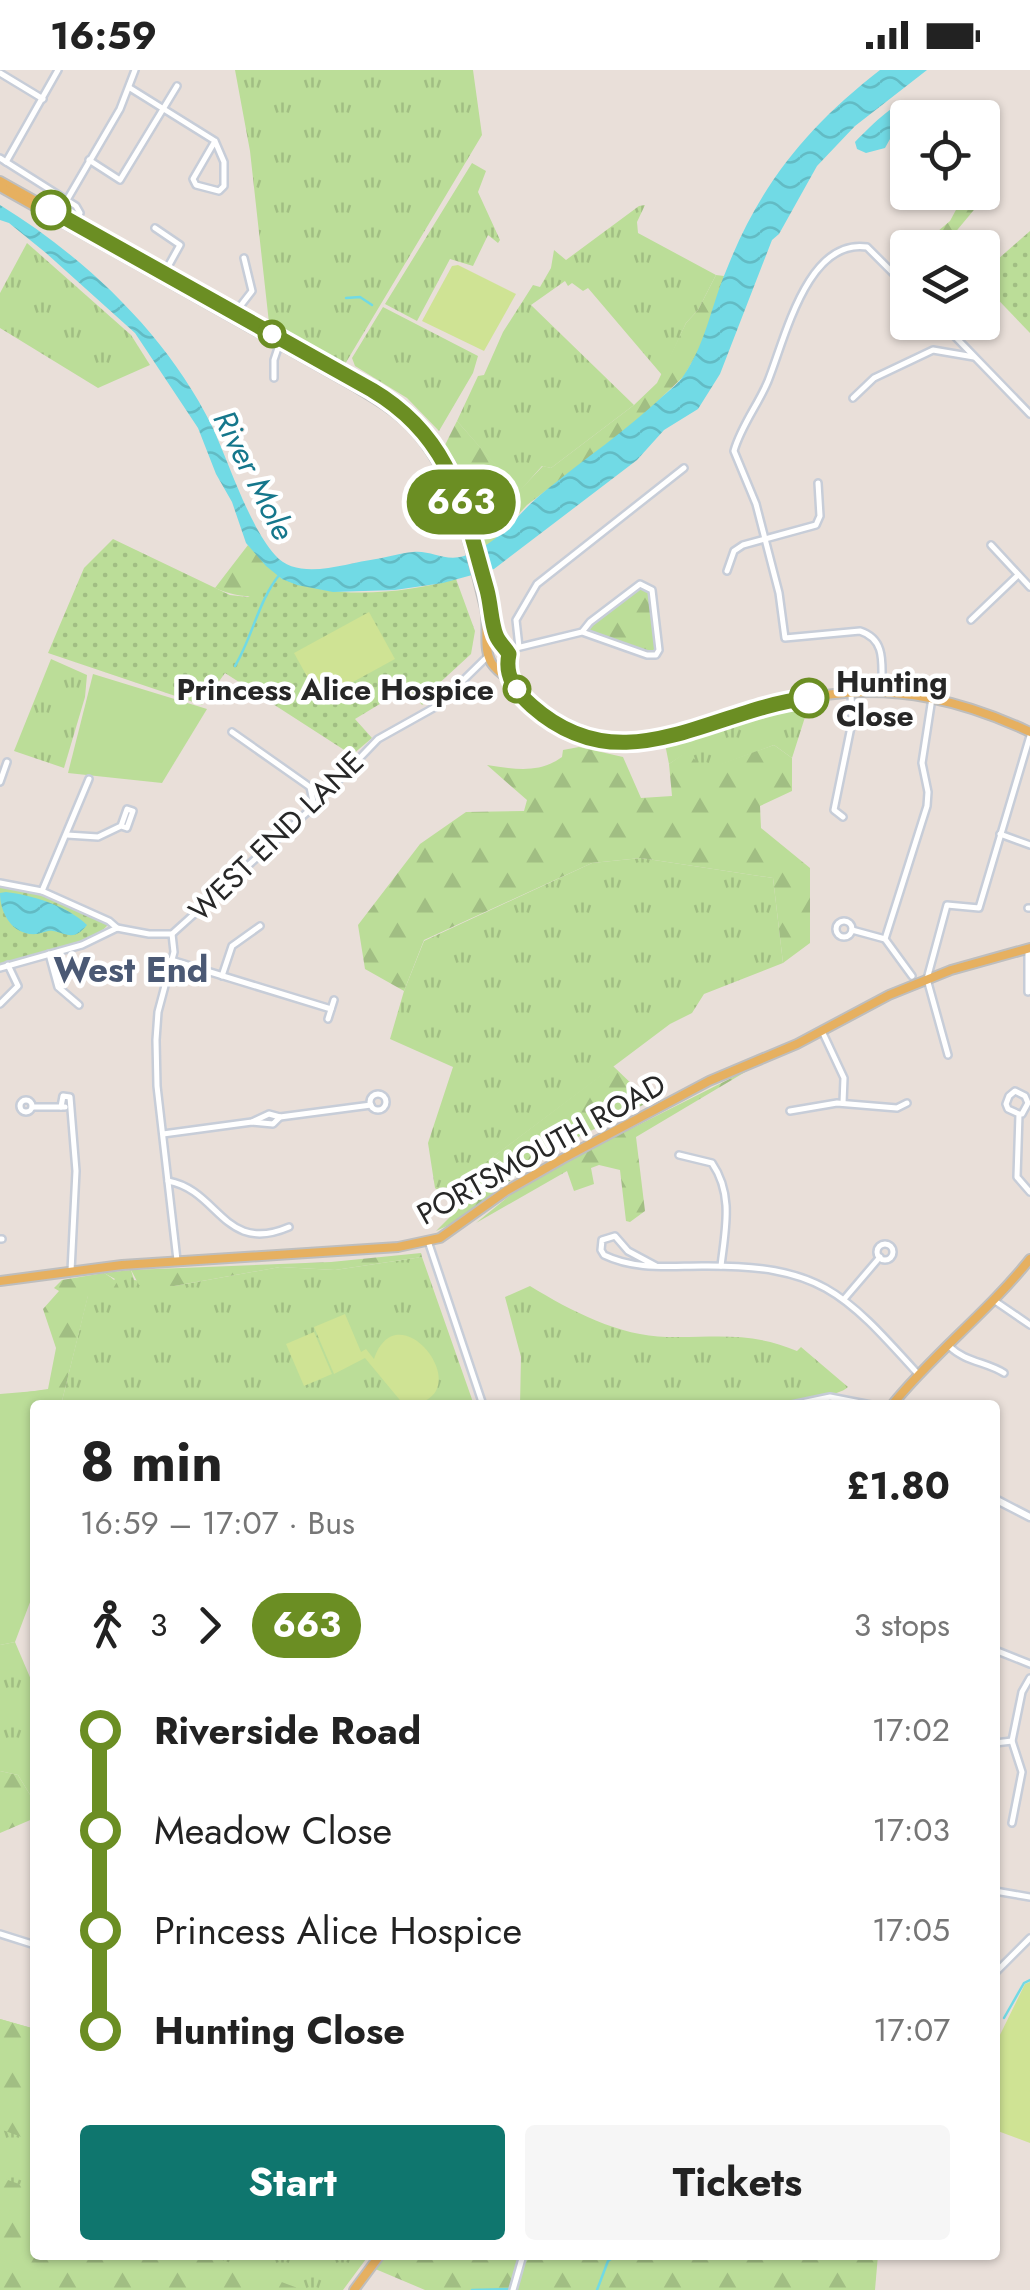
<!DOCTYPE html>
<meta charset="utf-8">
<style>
:root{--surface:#fff;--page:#f6f6f6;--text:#222;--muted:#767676;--accent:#0f766e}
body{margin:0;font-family:Jost,sans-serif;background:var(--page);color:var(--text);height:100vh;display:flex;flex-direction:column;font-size:38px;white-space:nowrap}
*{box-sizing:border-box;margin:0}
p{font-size:32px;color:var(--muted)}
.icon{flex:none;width:55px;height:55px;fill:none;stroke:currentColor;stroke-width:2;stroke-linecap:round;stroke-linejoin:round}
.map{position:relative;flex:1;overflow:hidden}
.drawer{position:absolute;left:30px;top:1330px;width:970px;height:860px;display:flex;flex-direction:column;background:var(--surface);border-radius:10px;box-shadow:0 2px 8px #0004}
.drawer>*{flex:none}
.badge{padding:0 20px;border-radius:32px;font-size:35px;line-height:65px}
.buttons{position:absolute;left:890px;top:30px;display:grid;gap:20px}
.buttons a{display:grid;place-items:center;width:110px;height:110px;border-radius:10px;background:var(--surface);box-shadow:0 2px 8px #0004;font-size:50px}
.map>.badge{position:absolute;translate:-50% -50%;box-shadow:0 0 0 5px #fff}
.legs{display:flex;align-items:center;gap:15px;height:110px;padding:0 50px;font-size:32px}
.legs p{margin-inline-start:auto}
.head{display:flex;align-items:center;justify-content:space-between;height:170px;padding:0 50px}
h1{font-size:55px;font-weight:700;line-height:75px}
.primary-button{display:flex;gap:20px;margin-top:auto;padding:20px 50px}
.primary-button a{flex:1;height:115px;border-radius:10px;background:var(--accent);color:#fff;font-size:40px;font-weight:700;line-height:115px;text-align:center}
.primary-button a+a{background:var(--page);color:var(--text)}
ul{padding:0 50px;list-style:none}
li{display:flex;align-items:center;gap:35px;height:100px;font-size:38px}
li i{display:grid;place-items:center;width:15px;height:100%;margin:0 12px;background:currentColor}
li i::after{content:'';width:25px;height:25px;margin:-12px;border:8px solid;border-radius:50%;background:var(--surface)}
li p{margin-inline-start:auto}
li:first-child i{background:linear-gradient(#0000 50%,currentColor 0)}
li:last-child i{background:linear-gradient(currentColor 50%,#0000 0)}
.status{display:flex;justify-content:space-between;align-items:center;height:70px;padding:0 50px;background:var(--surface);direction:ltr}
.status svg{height:28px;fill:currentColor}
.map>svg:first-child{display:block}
.grass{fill:url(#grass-tufts)}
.forest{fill:url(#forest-firs)}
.park{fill:url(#park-dots)}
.garden{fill:#bbdd98}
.pitch{fill:#cfe394}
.water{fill:url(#water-waves)}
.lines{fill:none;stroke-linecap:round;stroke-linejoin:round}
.stream{stroke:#71dae5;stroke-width:2.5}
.minor-casing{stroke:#c7cdd8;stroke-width:10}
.tertiary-casing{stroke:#c7cdd8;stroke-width:11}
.primary-casing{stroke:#bebebe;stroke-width:12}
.minor{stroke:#fff;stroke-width:5}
.tertiary{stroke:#fff;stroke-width:6}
.primary{stroke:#e6b060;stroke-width:8}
.line-1-casing{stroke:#fff;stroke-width:22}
.line-1{stroke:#6b8e23;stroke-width:15}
.stop-1-dot{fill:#fff;stroke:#6b8e23;stroke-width:5}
.labels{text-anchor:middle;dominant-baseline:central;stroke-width:9;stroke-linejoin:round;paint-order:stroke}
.stop-label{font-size:30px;font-weight:bold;fill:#272727;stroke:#fff;text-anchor:start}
.street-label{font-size:30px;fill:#272727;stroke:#fff}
.water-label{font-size:32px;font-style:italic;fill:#15778c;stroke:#fff}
.quarter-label{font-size:35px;font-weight:bold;fill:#4b5974;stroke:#fff}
</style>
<div class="status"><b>16:59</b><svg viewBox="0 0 49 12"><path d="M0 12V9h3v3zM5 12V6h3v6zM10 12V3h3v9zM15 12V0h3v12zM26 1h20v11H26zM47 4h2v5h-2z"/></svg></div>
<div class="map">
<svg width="1030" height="2220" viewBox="0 0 1030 2220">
<defs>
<pattern id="grass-tufts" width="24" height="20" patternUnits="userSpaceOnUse" patternTransform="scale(2.5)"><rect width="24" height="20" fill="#bbdd98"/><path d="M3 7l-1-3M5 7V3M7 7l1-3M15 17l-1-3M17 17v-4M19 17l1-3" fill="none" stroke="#a1be83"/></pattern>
<pattern id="forest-firs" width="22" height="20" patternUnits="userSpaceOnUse" patternTransform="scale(2.5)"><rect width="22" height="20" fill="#bbdd98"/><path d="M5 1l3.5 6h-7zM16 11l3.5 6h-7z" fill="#a1be83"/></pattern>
<pattern id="park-dots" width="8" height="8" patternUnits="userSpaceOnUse" patternTransform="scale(2.5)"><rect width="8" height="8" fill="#bbdd98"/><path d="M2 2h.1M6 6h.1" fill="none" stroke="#a1be83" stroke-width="1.8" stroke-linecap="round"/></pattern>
<pattern id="water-waves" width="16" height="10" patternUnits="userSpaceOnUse" patternTransform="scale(2.5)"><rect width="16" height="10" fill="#71dae5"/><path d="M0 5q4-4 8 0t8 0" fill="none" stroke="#62bbc4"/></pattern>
</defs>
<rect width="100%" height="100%" fill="#e9dfd9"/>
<!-- grass -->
<g class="grass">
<path d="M235,0h238l9,65 -137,229 -76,-41 -19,-172z"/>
<path d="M472,93l14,8 -8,21 22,48 -2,3 -10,-8 -15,31 -23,-7 -33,62 -32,-17z"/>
<path d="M645,135l-8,17 1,11 78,42 -18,35 -12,13 -24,52 -74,-87 -5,3 -11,-8 -4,3 -3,-5 -34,24 103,100 -83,63 -9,-2 -23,26 -62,-71 21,-45 6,-1 19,-43 30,-47 7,2 11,-19 3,-18 12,10 73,-54z"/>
<path d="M27,173l104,92 19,30 -52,23 -98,-60v-35z"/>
<path d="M383,237l95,49 -5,17 -34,58 -32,-33 -52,-32 -3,-8z"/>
<path d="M51,589l36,16 -2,22 -21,71 -50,-17z"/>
<path d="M805,632l1,12 -14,44 -18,-13 -68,25 -20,-17 -17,11 -4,-20c48,-10 93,-29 140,-42z"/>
<path d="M641,788l132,20 10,85 -79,31 -12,19 -22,11 -217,163 -18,1 -7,-45 25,-76 -63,-28 14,-48 20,-50 168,-78z"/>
<path d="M422,1187l52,148h-413l27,-110 15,-4 12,-12 -11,-6 27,-3 3,10 40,6 106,-19 55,3z"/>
<path d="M530,1216c41,25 89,50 137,51 51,1 82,-6 130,14l4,-4 47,40c-10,10 -48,12 -64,18h-264l1,-48 -16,-60z"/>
<path d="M15,1572l20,47v109h-3l-14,-23 -18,-4v-126z"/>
<path d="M0,1949l35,10v226h334l-26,35h-343z"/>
</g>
<!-- forest -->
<g class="forest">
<path d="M983,98l11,7 -16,30 -35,42h-12v-10l19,-16 15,-28 17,-1z"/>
<path d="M716,205l8,1 -20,65 -20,35 -47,45 -110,84 -39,42 -5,1 -26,-84 -12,-19 12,-24 62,70 24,-25 8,2 83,-63 23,-22 29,-60 12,-13z"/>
<path d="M248,475l34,34 46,12c-37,3 -79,13 -113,-3z"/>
<path d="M637,518h9l4,4 6,59 -10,2 -60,-22z"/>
<path d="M774,675l18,13v33l-32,15 1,22 49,40v75l-27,20 -10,-85 -132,-20 -49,5 -168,77 -20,51 -39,-22 -7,-44 62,-81 46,-32 58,-1 3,-11 -40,-35c27,4 52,9 75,-8l1,-7 16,-3 44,10 18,41 31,-2 -3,-32 17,-12 20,17z"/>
<path d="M757,995l-121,72 9,74 -15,11 -4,-1 -6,-51 -21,-5 -8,3 3,16 -20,7 -7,-20 -91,52 38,-31 49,-29z"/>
<path d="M613,996l24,23 9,1 9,9 -111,55 -84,66 -24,11 23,-23 -24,-20 18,-1z"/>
<path d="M421,1183l1,4 -87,13 -55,-3 -106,19 -35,-1 -8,-15 200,-8z"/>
<path d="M104,1203c14,8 17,13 15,29l-7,6 -9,-16 -15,4 -27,109h-26l-35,-9 48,-7 8,-41 -13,-39 16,-18 -5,-3 8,-8z"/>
<path d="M0,1701l18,4 14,23h3v20l-35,15z"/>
<path d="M0,1949l35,10v113l-35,-13z"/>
<path d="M0,2107l35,13v65h174l94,35h-303z"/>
<path d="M382,2185h496l-3,35h-450l-52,-22z"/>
</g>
<!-- park -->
<g class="park">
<path d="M1030,161v102l-47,-49 -1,-11z"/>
<path d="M113,469l117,56 18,2 34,-18c53,21 120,15 174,0l19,52 -4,23 -37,34 2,6 -14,11 -14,-18 -53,32 17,19 -20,17 -127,-82 -23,32 -154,-52 36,-85z"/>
<path d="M0,815l41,7 67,33c-20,22 -79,30 -108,39z"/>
</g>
<!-- garden -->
<g class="garden">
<path d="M93,604l114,35 -45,74 -94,-10z"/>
<path d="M48,1320l4,15h-17v184l-20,53 -15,3v-251z"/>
</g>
<!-- pitch -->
<g class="pitch">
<path d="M458,195l58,29 -32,57 -62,-30 30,-55z"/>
<path d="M369,542l26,47 -75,41 -26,-47z"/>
<path d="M345,1244l16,38 5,-3 8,10c25,-74 113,44 30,46l-39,-47 -31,16 -20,-47z"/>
<path d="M314,1262l18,42 -28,12 -18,-42z"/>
<path d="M1030,1912v161l-35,-13v-85l30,-61z"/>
</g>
<!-- water -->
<g class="water">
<path d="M880,0h47l-72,56 -38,40 -38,68 -7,6 -52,134 -22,35 -34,21 -27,30 -143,109 -51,14 -48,7 -62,2 -36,-7 -15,-6 -16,-13 -20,-23 -14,-41 -16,-28 -18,-46 -63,-95 -89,-80 -37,-30 -9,-3v-15c86,53 167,130 212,221 17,37 37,100 63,129 23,27 71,8 101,4 12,-2 24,-6 37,-7 18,-2 32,10 51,4 35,-11 53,-43 81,-65 39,-32 81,-60 118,-95 7,-6 16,-13 21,-21 22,-32 27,-69 42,-104 34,-87 82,-145 154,-201z"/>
<path d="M911,30l4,8 -2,9 -5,1 -1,5 -12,7 -10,18 -19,5 -9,-4 -2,-7c15,-15 36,-38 56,-42z"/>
<path d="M6,822c26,3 62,14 81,33 -13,16 -19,9 -34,6 -6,-1 -9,2 -16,3 -24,2 -37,-20 -37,-41z"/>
</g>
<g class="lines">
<!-- stream -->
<g class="stream">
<path d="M346,228l14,-1 12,8"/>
<path d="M235,596c18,-30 23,-65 45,-92"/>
<path d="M1004,1948l20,-35 6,-3"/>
<path d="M472,2220l38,-1"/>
<path d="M597,2220l11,-29 9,-6"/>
</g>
<defs>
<g id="minor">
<path d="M0,3l43,26"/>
<path d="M130,18l85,53 9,21v24l-5,5 -23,-6 -3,-6 22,-38"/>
<path d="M0,88l76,48 4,7 -4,10"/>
<path d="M89,90l31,20 57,-94"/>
<path d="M6,92l52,-92"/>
<path d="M67,130l53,-91 15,-39"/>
<path d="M155,158l25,17 -15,27"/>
<path d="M235,243l17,-22 -8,-33"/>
<path d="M941,252l89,92"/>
<path d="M274,308v-18l5,-15"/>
<path d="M853,328l21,-20 59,-28 41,7"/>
<path d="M991,475l39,42"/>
<path d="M727,501l7,-20 9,-6 73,-20 4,-9 -2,-33"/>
<path d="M971,550l47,-45"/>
<path d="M519,577l-3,-27 21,-36 147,-116"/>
<path d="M508,580l74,-18 65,23h9l3,-5 -7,-60 -12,-6 -50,38 -8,10"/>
<path d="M882,621c-1,-24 6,-51 -22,-60l-75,7 -6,-45 -23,-89 -22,-53c7,-25 24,-46 34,-70 17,-42 39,-143 99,-134l41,41"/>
<path d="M232,662l78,55 19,3"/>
<path d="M0,712l7,-20"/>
<path d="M310,717l4,19"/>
<path d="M843,747l-9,-7 18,-88 -1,-29"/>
<path d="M1000,764l30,11"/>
<path d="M67,765l31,2 23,-11 6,-17 6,2 -6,17 -6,-2"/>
<path d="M0,813l42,8 67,30 8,7"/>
<path d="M42,821l47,-112"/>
<path d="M1028,838h2"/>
<circle cx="844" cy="859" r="8"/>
<path d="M852,860l33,9"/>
<path d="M172,864l2,18 -16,60 -2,28 1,46 20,174"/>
<path d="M49,884l9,33 21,18"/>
<path d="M171,890l160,49"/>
<path d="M0,898l82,-23 35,-17 32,6h23l142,-128 64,-67 59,-33 51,-50"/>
<path d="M222,906l10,-30 28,-20"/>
<path d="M912,906l-27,-37 42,-133 1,-14 -6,-29 10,-65"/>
<path d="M1028,922v-44"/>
<path d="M0,934l18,-18 -10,-21"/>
<path d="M328,949l6,-19"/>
<path d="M822,961l22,47 -1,25"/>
<path d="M948,985l-21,-76 20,-74 32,3 51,-172"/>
<circle cx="378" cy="1032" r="8"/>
<circle cx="26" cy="1036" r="6"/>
<path d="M33,1037h32"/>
<path d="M61,1037l2,-11 7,1 6,74 -5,100"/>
<path d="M790,1041l47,-8 60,5 10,-5"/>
<path d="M1019,1044l-11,-5 -2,-5 3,-8 6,-5 10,5 3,7 -6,11h-3l-2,63 13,15"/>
<path d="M252,1052l21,2 7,-7"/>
<path d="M163,1064l89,-12 17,-8 11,3 91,-12"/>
<path d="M679,1085l33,8c22,32 13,67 9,103"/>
<path d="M168,1111c51,9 56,74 121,46"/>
<path d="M0,1169h2"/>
<path d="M428,1171l55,164"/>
<circle cx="885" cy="1182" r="8"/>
<path d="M656,1196l-28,-15 -13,-15 -13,4 -1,10 3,5c31,15 64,11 98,11 118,-1 141,25 216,108"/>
<path d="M845,1228l35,-41"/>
<path d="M995,1231l35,24"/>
<path d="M949,1276c16,16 38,16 55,27"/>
<path d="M792,1335l38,-8 41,8"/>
<path d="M995,1580l35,14"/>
<path d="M1012,1671l10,-49 8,-14"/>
<path d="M995,1673l17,-2 10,31 -10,51"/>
<path d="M995,1821l35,6"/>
<path d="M0,1864l35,11"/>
<path d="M995,1903l35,-35"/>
<path d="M513,2220l10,-35"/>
</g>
<path id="tertiary" d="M995,1429l35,18"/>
<g id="primary">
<path d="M0,111l372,209 46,33 14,18 17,31 24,69 21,75 1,18 14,20v24"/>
<path d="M0,117l356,200c20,12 39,23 55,40 45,46 59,121 74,181 4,16 -2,38 5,52 3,9 15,15 21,22 19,21 37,40 63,53 66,31 181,-31 251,-40 73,-10 139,6 205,37"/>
<path d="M0,1211l122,-16 276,-18 42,-9 66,-47 56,-32 147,-78 88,-37 92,-49 62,-25 79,-22"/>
<path d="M892,1335c42,-52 96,-93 138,-146"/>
<path d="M354,2220l26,-35"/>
</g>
</defs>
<!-- minor casing -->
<use href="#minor" class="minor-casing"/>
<!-- tertiary casing -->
<use href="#tertiary" class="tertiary-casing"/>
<!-- primary casing -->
<use href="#primary" class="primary-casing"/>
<!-- minor -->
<use href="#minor" class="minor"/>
<!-- tertiary -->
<use href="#tertiary" class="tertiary"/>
<!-- primary -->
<use href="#primary" class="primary"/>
</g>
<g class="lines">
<defs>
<path id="line-1" d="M51,140l321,180c81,48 91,117 115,200 4,15 4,32 9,45 3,8 9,12 13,19 -5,22 7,38 23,52 91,81 179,3 277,-8"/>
</defs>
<!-- line-1 casing -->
<use href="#line-1" class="line-1-casing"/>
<!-- line-1 -->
<use href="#line-1" class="line-1"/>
</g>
<!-- markers -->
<g class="stop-1-dot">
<circle cx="51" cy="140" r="18"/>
<circle cx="272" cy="264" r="12"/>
<circle cx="517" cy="619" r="12"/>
<circle cx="809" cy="628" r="18"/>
</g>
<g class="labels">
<!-- stop labels -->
<g class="stop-label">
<text x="836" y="611">Hunting<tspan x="836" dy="34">Close</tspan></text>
<text x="494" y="619" text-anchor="end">Princess Alice Hospice</text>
</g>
<!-- street labels -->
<g class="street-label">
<text transform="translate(276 766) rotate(-44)">WEST END LANE</text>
<text transform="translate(541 1079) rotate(-29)">PORTSMOUTH ROAD</text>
</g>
<!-- water labels -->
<g class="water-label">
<text transform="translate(254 405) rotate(63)">River Mole</text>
</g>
<!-- quarter labels -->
<g class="quarter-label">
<text x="131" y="900">West End</text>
</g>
</g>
</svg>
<div class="buttons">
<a><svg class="icon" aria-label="locate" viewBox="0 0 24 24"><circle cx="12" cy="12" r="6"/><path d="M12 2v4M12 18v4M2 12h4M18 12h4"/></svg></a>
<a><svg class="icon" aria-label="layers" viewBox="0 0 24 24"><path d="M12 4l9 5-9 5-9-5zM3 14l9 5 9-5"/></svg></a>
</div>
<b class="badge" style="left:461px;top:432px;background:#6b8e23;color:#fff">663</b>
<section class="drawer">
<div class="head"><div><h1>8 min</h1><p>16:59 – 17:07 · Bus</p></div><b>£1.80</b></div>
<div class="legs"><svg class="icon" aria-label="walk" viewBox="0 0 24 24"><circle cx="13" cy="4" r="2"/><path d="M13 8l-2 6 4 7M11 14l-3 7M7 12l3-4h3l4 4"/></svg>3<svg class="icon" aria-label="forward" viewBox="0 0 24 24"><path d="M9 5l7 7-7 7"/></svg><b class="badge" style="background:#6b8e23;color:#fff">663</b><p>3 stops</p></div>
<ul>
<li><i style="color:#6b8e23"></i><b>Riverside Road</b><p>17:02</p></li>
<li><i style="color:#6b8e23"></i><span>Meadow Close</span><p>17:03</p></li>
<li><i style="color:#6b8e23"></i><span>Princess Alice Hospice</span><p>17:05</p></li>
<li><i style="color:#6b8e23"></i><b>Hunting Close</b><p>17:07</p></li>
</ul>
<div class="primary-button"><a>Start</a><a>Tickets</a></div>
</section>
</div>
